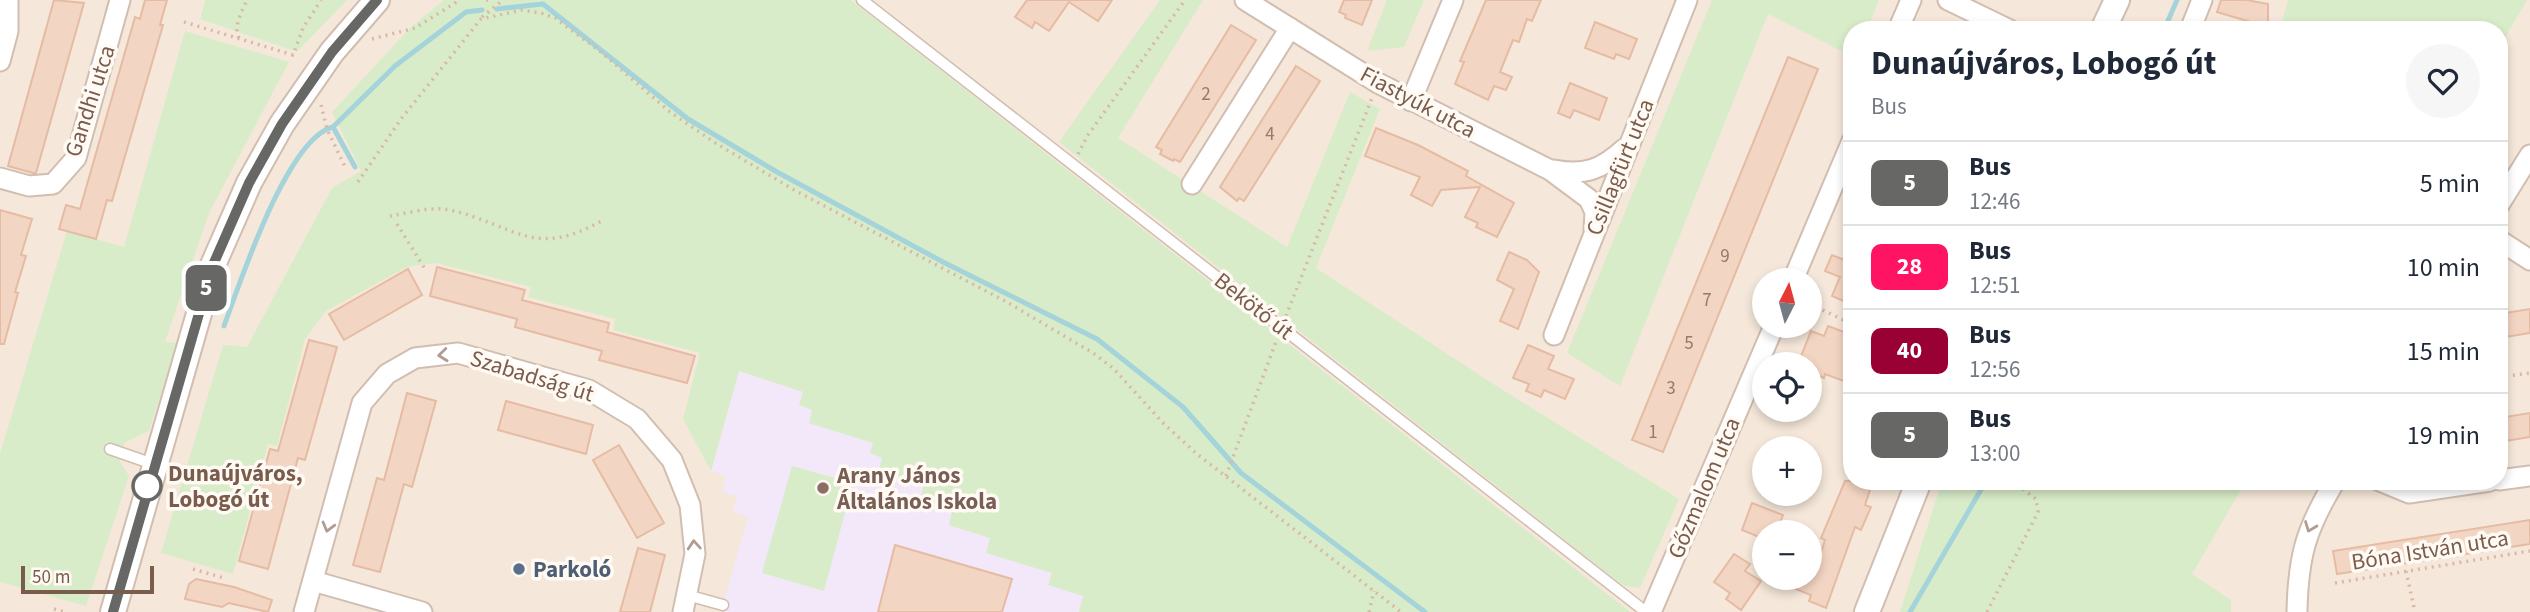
<!DOCTYPE html>
<meta charset="utf-8">
<style>
:root{--surface:#fff;--page:#f6f6f7;--text:#1f2937;--muted:#747a83;--line:#e0e1e3}
body{margin:0;font-family:"Source Sans 3",sans-serif;background:var(--page);color:var(--text);height:100vh;display:flex;flex-direction:column;font-size:26px;white-space:nowrap}
*{box-sizing:border-box;margin:0}
p{font-size:23px;color:var(--muted)}
.icon{flex:none;width:38px;height:38px;fill:none;stroke:currentColor;stroke-width:2;stroke-linecap:round;stroke-linejoin:round}
.map{position:relative;flex:1;overflow:hidden}
.sheet{position:absolute;left:1843px;top:21px;width:665px;height:469px;display:flex;flex-direction:column;background:var(--surface);border-radius:28px;box-shadow:0 4px 10px #0003}
.sheet>*{flex:none}
.badge{padding:0 14px;border-radius:10px;font-size:24px;line-height:46px}
.needle{width:46px;rotate:6deg}
.controls{position:absolute;left:1752px;top:268px;display:grid;gap:14px}
.controls a{display:grid;place-items:center;width:70px;height:70px;border-radius:50%;background:var(--surface);box-shadow:0 4px 10px #0003;font-size:35px}
.scale{position:absolute;left:21px;bottom:18px;width:133px;box-sizing:border-box;padding-left:7px;border:4px solid #7a5c4d;border-top:0;font-size:19px;line-height:24px;white-space:nowrap;color:#7a5c4d;-webkit-text-stroke:5px #fffaf3;paint-order:stroke}
.map>.badge{position:absolute;translate:-50% -50%;box-shadow:0 0 0 4px #fff}
.round{display:grid;place-items:center;flex:none;width:74px;height:74px;border-radius:37px;background:var(--page)}
.headline{display:flex;align-items:center;justify-content:space-between;height:119px;padding:0 28px}
h1{font-size:33px;font-weight:700;line-height:52px}
ul{padding:0;list-style:none}
li{display:flex;align-items:center;gap:21px;height:84px;padding:0 28px;border-top:2px solid var(--line)}
li div{flex:1}
li b{display:block;font-size:26px}
li em{font-style:normal}
li .badge{min-width:77px;font-weight:700;text-align:center}
.map>svg:first-child{display:block}
.residential{fill:#f5e8da;fill-rule:evenodd}
.education{fill:#f3e8fa}
.green{fill:#d8ecc9}
.lines{fill:none;stroke-linecap:round;stroke-linejoin:round}
.stream{stroke:#a5d3da;stroke-width:5}
.building{fill:#f3d5c3;stroke:#e6bba3;stroke-width:2}
.service-casing{stroke:#d1beb0;stroke-width:13}
.minor-casing{stroke:#d1beb0;stroke-width:23}
.tertiary-casing{stroke:#d1beb0;stroke-width:28}
.path{stroke:#d9b8a5;stroke-width:3.5;stroke-dasharray:2 5;stroke-linecap:butt}
.service{stroke:#fff;stroke-width:10}
.minor{stroke:#fff;stroke-width:19}
.tertiary{stroke:#fff;stroke-width:24}
.oneway{stroke:#af9d94}
.line-casing{stroke:#fff;stroke-width:16}
.line{stroke:#676765;stroke-width:10}
.stop-dot{fill:#fff;stroke:#676765;stroke-width:3.5}
.education-dot{fill:#8d6e63;stroke:#fffaf3;stroke-width:2.5}
.service-dot{fill:#5c6f8a;stroke:#fffaf3;stroke-width:2.5}
.labels{text-anchor:middle;dominant-baseline:central;stroke-width:7;stroke-linejoin:round;paint-order:stroke}
.number-label{font-size:19px;fill:#987a6a}
.street-label{font-size:23px;fill:#7a5c4d;stroke:#fffaf3}
.stop-label{font-size:23px;font-weight:bold;fill:#7a5c4d;stroke:#fffaf3;text-anchor:start}
.education-label{font-size:23px;font-weight:bold;fill:#785e54;stroke:#fffaf3;text-anchor:start}
.service-label{font-size:23px;font-weight:bold;fill:#4e5e75;stroke:#fffaf3;text-anchor:start}
</style>
<div class="map">
<svg width="2530" height="612" viewBox="0 0 2530 612">
<rect width="100%" height="100%" fill="#fdf6ec"/>
<!-- residential -->
<path class="residential" d="M0,0h205l-5,18 97,34 49,-52h2184v612h-2530zM1852,30h647v451h-647zM1764,280h46v46h-46zM1764,364h46v46h-46zM1764,448h46v46h-46zM1764,532h46v46h-46z"/>
<!-- education -->
<path class="education" d="M739,371l65,21 -4,12 13,6 -3,13 63,20 10,15 -4,12 46,14 28,28 -3,14 40,12 -3,15 65,20 -3,12 34,11 -4,16h-358l27,-95 -15,-5 4,-16 -15,-4 4,-16 -15,-5z"/>
<!-- green -->
<g class="green">
<path d="M205,0h142l-50,52 -97,-33z"/>
<path d="M444,0h407l779,612h-551l4,-16 -35,-11 4,-12 -66,-20 4,-15 -41,-13 3,-13 -33,-10 5,-18 -45,-14 3,-12 -12,-5 3,-10 -64,-20 3,-13 -13,-5 4,-13 -64,-21 -28,100 -28,-52 17,-66 -87,-23 2,-11 -87,-22 3,-10 -95,-24 -29,4 -81,44 -21,28 -28,107 -9,-2 -35,130 -72,-21 62,-208 24,2 85,-159 29,-17 -29,-59 80,-86z"/>
<path d="M1160,0h43l-85,138 169,109 63,-155 30,17 -64,159 185,121 178,110 -39,89 -15,-2 -13,-9 -553,-435z"/>
<path d="M1387,0h37l-20,47 -37,4z"/>
<path d="M1712,0h167l-12,30h-15l-1,26 -83,-42 -148,372 -53,-33z"/>
<path d="M2288,0h239l-28,48v-18h-219z"/>
<path d="M185,31l104,31 -80,151 -44,129 12,1 -28,88 -25,12 -4,19 9,14 -43,130 -86,-24v-128l67,-223 57,16z"/>
<path d="M792,466l61,17 -29,108 -62,-18z"/>
<path d="M1942,481h75l12,8 79,-4 2,-4h136l-54,93 39,26v12h-331z"/>
</g>
<g class="lines">
<!-- stream -->
<g class="stream">
<path d="M497,9l46,-5 145,115 89,53 166,90 154,77 86,68 58,66 184,139"/>
<path d="M2164,30l13,-30"/>
<path d="M333,127l22,40"/>
<path d="M224,326c16,-43 63,-188 109,-199l62,-61 71,-54 16,-2"/>
<path d="M1910,612l76,-131"/>
</g>
</g>
<!-- building -->
<g class="building">
<path d="M54,0l30,3 -48,170h-3l-25,-7z"/>
<path d="M145,0h22l-7,25h3l-51,176 -5,-1 -11,39 -37,-10 7,-24 14,4 55,-192 5,2z"/>
<path d="M1027,0h85l-14,21 -29,-19 -20,29 -14,-9 -3,6 -17,-11z"/>
<path d="M1344,0h28l-10,25 -17,-7 1,-3 -7,-3z"/>
<path d="M1486,0h55l-9,21 -5,-2 -8,23 -6,-2 -13,32 12,5 -6,13 -12,-4 -6,14 -33,-16 9,-22 -4,-1z"/>
<path d="M2221,0h26l21,4v20l-14,-1 -37,-11z"/>
<path d="M1595,22l42,17 -8,20 -13,-5 -2,5 -29,-11z"/>
<path d="M1231,25l25,15 -76,122 -6,-3 -1,2 -13,-7 2,-4 -6,-3z"/>
<path d="M1788,57l30,12 -155,383 -31,-12z"/>
<path d="M1296,66l24,15 -76,120 -5,-3 -2,3 -17,-14z"/>
<path d="M1570,83l37,15 -8,22 -25,-10 -4,8 -12,-5z"/>
<path d="M1376,128l42,17 50,26 -2,5 48,27 -17,34 -21,-10 2,-4 -13,-6 15,-30 -39,3 -9,16 -21,-11 9,-18 -55,-21z"/>
<path d="M0,210l32,9 -11,36 5,1 -11,36 3,1 -14,51h-4z"/>
<path d="M1852,250v42l-4,11 -16,-7 8,-19 -15,-6 7,-16 15,6z"/>
<path d="M1509,252l18,8 12,12 -21,57 -18,-8 14,-32 -17,-9z"/>
<path d="M437,267l88,23 -3,10 87,23 -2,9 88,24 -8,27 -88,-23 3,-9 -87,-24 2,-8 -87,-23z"/>
<path d="M408,269l14,26 -78,45 -15,-26z"/>
<path d="M2530,309v24l-31,5v-24z"/>
<path d="M1828,326l24,9v49l-27,-10 -1,4 -14,-6v-8h-12l13,-33 13,5z"/>
<path d="M309,340l28,7 -32,113 -7,-2 -30,111 -29,-8 31,-112 8,2z"/>
<path d="M1528,345l26,11 -6,13 26,10 -9,20 -21,-9 -3,7 -15,-6 3,-7 -16,-6z"/>
<path d="M407,393l29,8 -24,86 -8,-3 -24,88 -27,-7 24,-87 7,2z"/>
<path d="M506,401l87,24 -7,29 -88,-24z"/>
<path d="M2530,413v24l-31,5v-24z"/>
<path d="M619,445l45,78 -27,15 -44,-78z"/>
<path d="M1845,481h28l-8,24 6,2 -10,23 -6,-3 -29,81 -17,-7 2,-6 -43,-17h42v-6l4,2 11,-34 -4,-2z"/>
<path d="M1752,503l31,12 -6,17h-13v7l-22,-9z"/>
<path d="M2530,520v24l-193,30 -4,-23z"/>
<path d="M895,545l117,34 -10,33h-124z"/>
<path d="M638,548l27,7 -15,57h-30z"/>
<path d="M1734,554l16,10 -5,7 16,10 -20,29 -15,-11 4,-6 -16,-11z"/>
<path d="M196,579l38,8 38,13 -4,12 -39,-9 -7,4 -37,-8 4,-15z"/>
</g>
<g class="lines">
<defs>
<g id="service">
<path d="M862,0l784,612"/>
<path d="M110,449l43,15"/>
<path d="M687,595l36,10"/>
</g>
<g id="minor">
<path d="M1245,0l133,83 172,87 39,29 6,13 -1,18"/>
<path d="M1948,0l62,30"/>
<path d="M1898,30l13,-30"/>
<path d="M2190,30l12,-30"/>
<path d="M0,61l8,-30v-31"/>
<path d="M1411,101l42,-101"/>
<path d="M1554,170c31,6 48,-1 70,-21"/>
<path d="M0,178l29,8 24,-2 23,-26 44,-158"/>
<path d="M1192,184l98,-156"/>
<path d="M2499,205l31,-50"/>
<path d="M2499,240l31,20"/>
<path d="M1793,280l59,-139"/>
<path d="M1554,335l133,-335"/>
<path d="M2499,480l31,-4"/>
<path d="M2380,481l29,12 81,-12"/>
<path d="M313,581l109,31"/>
<path d="M304,612l58,-209 25,-29 28,-16 43,-5 131,37 48,29 35,41 18,45 5,49 -12,58"/>
<path d="M1651,612l123,-286"/>
<path d="M2297,612c1,-56 9,-83 38,-131"/>
</g>
<g id="tertiary">
<path d="M2103,30l14,-30"/>
<path d="M113,612l100,-347 36,-82 33,-59 50,-72 45,-52"/>
<path d="M1867,612l52,-131"/>
</g>
</defs>
<!-- service casing -->
<use href="#service" class="service-casing"/>
<!-- minor casing -->
<use href="#minor" class="minor-casing"/>
<!-- tertiary casing -->
<use href="#tertiary" class="tertiary-casing"/>
<!-- path -->
<g class="path">
<path d="M486,0h7"/>
<path d="M482,17l21,-17"/>
<path d="M184,22l109,33 10,-27 18,-28"/>
<path d="M239,38c-6,-11 3,-27 8,-38"/>
<path d="M372,39l43,-11 45,-28"/>
<path d="M321,105l6,24 19,40"/>
<path d="M1078,154l10,-19 97,-135"/>
<path d="M358,182l43,-63 80,-100 41,-9 19,3 14,5 46,34 69,60 47,32 79,47 209,110 88,52 20,15 51,56 33,30 204,158"/>
<path d="M390,216c19,-3 41,-10 60,-6 65,15 84,50 153,10"/>
<path d="M397,224l28,45"/>
<path d="M1810,304l42,20"/>
<path d="M1286,316l86,-218"/>
<path d="M2499,377l31,-4"/>
<path d="M1226,476l51,-137"/>
<path d="M193,569l31,9"/>
<path d="M2406,571l9,41"/>
<path d="M2335,583l195,-32"/>
<path d="M54,609l11,3"/>
<path d="M1369,612l5,-21"/>
<path d="M1987,612l51,-100 -2,-13 -13,-10v-8"/>
</g>
<!-- service -->
<use href="#service" class="service"/>
<!-- minor -->
<use href="#minor" class="minor"/>
<!-- tertiary -->
<use href="#tertiary" class="tertiary"/>
</g>
<!-- one-way arrows -->
<defs><path id="oneway-chevron" d="M-2-3.5L2.5 0L-2 3.5" fill="none" stroke-width="1.6" stroke-linecap="round" stroke-linejoin="round" transform="scale(1.75)"/></defs>
<g class="oneway">
<use href="#oneway-chevron" transform="translate(443 355) rotate(174)"/>
<use href="#oneway-chevron" transform="translate(328 527) rotate(105)"/>
<use href="#oneway-chevron" transform="translate(2310 527) rotate(111)"/>
<use href="#oneway-chevron" transform="translate(694 545) rotate(-94)"/>
</g>
<g class="lines">
<defs>
<path id="line" d="M113,612l100,-347 36,-82 33,-59 50,-72 45,-52"/>
</defs>
<!-- line casing -->
<use href="#line" class="line-casing"/>
<!-- line -->
<use href="#line" class="line"/>
</g>
<!-- markers -->
<circle class="stop-dot" cx="147" cy="486" r="14"/>
<circle class="education-dot" cx="823" cy="488" r="7"/>
<circle class="service-dot" cx="519" cy="569" r="7"/>
<g class="labels">
<!-- number labels -->
<g class="number-label">
<text x="1206" y="94">2</text>
<text x="1270" y="134">4</text>
<text x="1725" y="256">9</text>
<text x="1707" y="300">7</text>
<text x="1689" y="343">5</text>
<text x="1671" y="388">3</text>
<text x="1653" y="432">1</text>
</g>
<!-- street labels -->
<g class="street-label">
<text transform="translate(90 101) rotate(-72)">Gandhi utca</text>
<text transform="translate(1418 102) rotate(28)">Fiastyúk utca</text>
<text transform="translate(1620 167) rotate(-68)">Csillagfürt utca</text>
<text transform="translate(1254 306) rotate(38)">Bekötő út</text>
<text transform="translate(532 376) rotate(17)">Szabadság út</text>
<text transform="translate(1704 488) rotate(-67)">Gőzmalom utca</text>
<text transform="translate(2430 550) rotate(-9)">Bóna István utca</text>
</g>
<!-- stop labels -->
<g class="stop-label">
<text x="168" y="473">Dunaújváros,<tspan x="168" dy="26">Lobogó út</tspan></text>
</g>
<!-- education labels -->
<g class="education-label">
<text x="837" y="475">Arany János<tspan x="837" dy="26">Általános Iskola</tspan></text>
</g>
<!-- service labels -->
<g class="service-label">
<text x="533" y="569">Parkoló</text>
</g>
</g>
</svg>
<div class="controls">
<a><svg class="needle" viewBox="-14 -14 28 28"><path d="M0-13l5 13h-10z" fill="#e53935"/><path d="M0 13l5-13h-10z" fill="#747a83"/></svg></a>
<a><svg class="icon" aria-label="locate" viewBox="0 0 24 24"><circle cx="12" cy="12" r="6"/><path d="M12 2v4M12 18v4M2 12h4M18 12h4"/></svg></a>
<a>+</a>
<a>−</a>
</div>
<div class="scale">50 m</div>
<b class="badge" style="left:206px;top:288px;background:#676765;color:#fff">5</b>
<section class="sheet">
<div class="headline"><div><h1>Dunaújváros, Lobogó út</h1><p>Bus</p></div><a class="round"><svg class="icon" aria-label="heart" viewBox="0 0 24 24"><path d="M12 20l-8-8c-3-5 5-10 8-4 3-6 11-1 8 4z"/></svg></a></div>
<ul>
<li><span class="badge" style="background:#676765;color:#fff">5</span><div><b>Bus</b><p>12:46</p></div><em>5 min</em></li>
<li><span class="badge" style="background:#ff1464;color:#fff">28</span><div><b>Bus</b><p>12:51</p></div><em>10 min</em></li>
<li><span class="badge" style="background:#903;color:#fff">40</span><div><b>Bus</b><p>12:56</p></div><em>15 min</em></li>
<li><span class="badge" style="background:#676765;color:#fff">5</span><div><b>Bus</b><p>13:00</p></div><em>19 min</em></li>
</ul>
</section>
</div>
